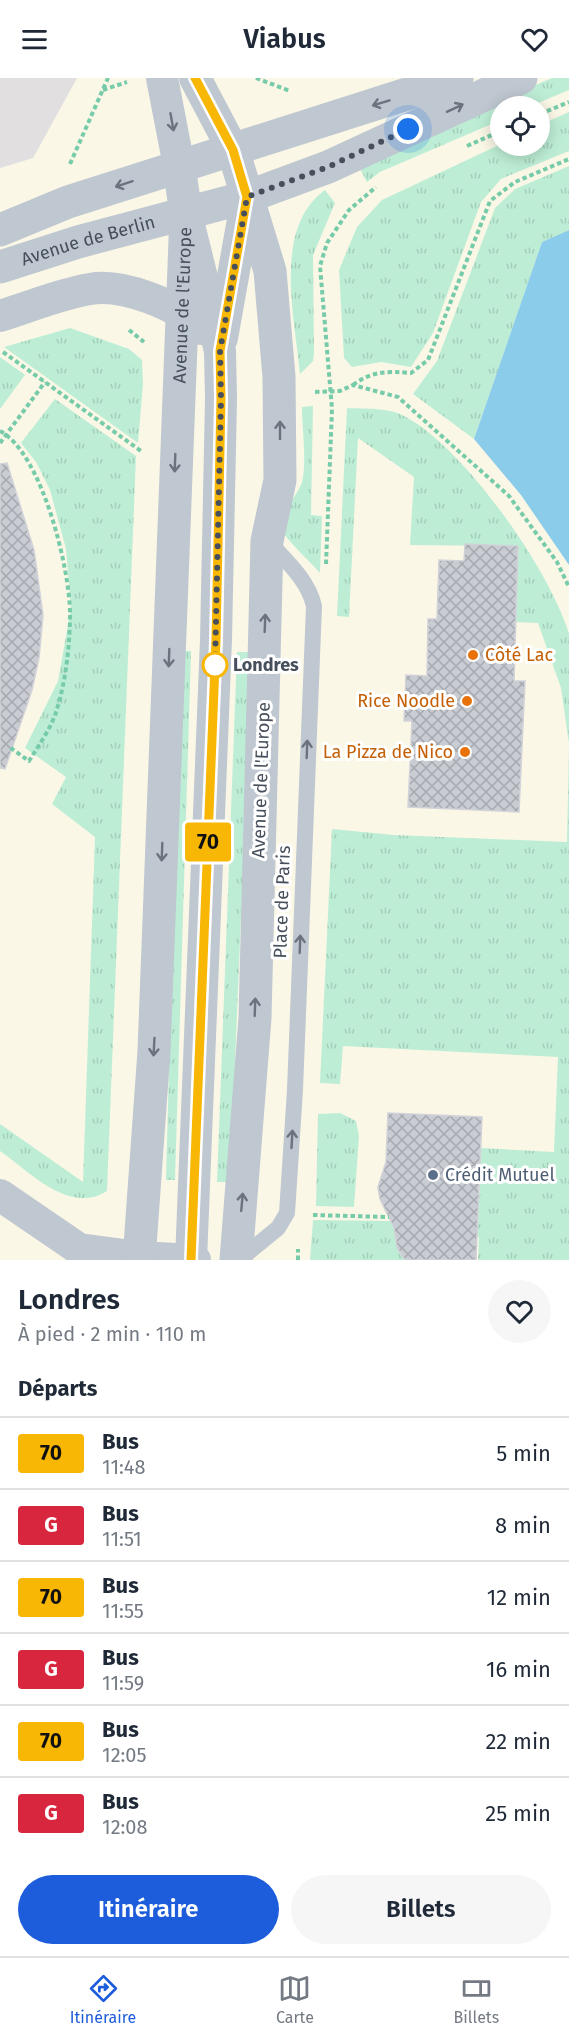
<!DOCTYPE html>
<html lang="fr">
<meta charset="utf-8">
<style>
:root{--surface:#fff;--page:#f6f6f7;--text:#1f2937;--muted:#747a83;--line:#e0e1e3;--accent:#1d5ddb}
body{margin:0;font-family:"Fira Sans",sans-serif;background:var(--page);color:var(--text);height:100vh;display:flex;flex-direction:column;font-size:22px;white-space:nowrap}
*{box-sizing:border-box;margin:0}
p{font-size:20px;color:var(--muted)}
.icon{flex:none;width:33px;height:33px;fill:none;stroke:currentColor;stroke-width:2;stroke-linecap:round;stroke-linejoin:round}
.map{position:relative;height:1182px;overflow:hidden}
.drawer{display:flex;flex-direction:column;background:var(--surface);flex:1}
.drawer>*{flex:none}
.badge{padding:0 12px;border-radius:4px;font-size:21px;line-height:39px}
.tools{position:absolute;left:490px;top:18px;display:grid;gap:12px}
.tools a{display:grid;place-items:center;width:60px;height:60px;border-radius:50%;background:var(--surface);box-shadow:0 3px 15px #0003;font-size:30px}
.you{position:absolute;width:30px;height:30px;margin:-15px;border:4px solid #fff;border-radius:50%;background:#1a73e8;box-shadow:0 0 0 9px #1a73e833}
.map>.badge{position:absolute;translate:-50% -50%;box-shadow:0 0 0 3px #fff}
h2{padding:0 18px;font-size:22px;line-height:54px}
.round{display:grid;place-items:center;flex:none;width:63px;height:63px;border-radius:32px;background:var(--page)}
.headline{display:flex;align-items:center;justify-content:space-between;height:102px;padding:0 18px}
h1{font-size:28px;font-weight:600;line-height:45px}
.button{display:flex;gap:12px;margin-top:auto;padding:12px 18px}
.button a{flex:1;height:69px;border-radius:36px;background:var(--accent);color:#fff;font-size:24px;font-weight:600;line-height:69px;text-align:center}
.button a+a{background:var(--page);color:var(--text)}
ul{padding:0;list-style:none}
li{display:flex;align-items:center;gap:18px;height:72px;padding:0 18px;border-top:2px solid var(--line)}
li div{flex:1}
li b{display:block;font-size:22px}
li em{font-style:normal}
li .badge{min-width:66px;font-weight:700;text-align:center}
header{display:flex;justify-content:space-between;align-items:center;height:78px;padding:0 18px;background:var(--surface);font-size:27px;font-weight:600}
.tabs{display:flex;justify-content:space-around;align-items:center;height:84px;border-top:2px solid var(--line);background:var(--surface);font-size:16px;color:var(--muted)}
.tabs a{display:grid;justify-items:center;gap:3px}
.tabs .on{color:var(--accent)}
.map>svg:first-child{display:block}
.commercial{fill:#fbf7e7;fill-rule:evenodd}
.education{fill:#e1dfe0}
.grass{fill:url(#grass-tufts)}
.water{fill:#8bccea}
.building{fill:url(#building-cross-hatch);stroke:#d2d3d9;stroke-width:1.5}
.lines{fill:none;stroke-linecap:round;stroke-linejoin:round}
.path{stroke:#76cba9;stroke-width:4;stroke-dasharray:4.5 3;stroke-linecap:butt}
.service{stroke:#bfc7d0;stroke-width:16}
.minor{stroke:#bfc7d0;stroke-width:32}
.tertiary{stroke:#bfc7d0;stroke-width:33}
.oneway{stroke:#6a737e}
.line-casing{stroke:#fff;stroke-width:14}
.line{stroke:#f8b705;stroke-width:9}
.walk{stroke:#464f5b;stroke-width:6;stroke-dasharray:0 10.8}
.food-dot{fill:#e8710a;stroke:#fff;stroke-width:2}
.stop-dot{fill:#fff;stroke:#f8b705;stroke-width:3}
.service-dot{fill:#5c6f8a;stroke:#fff;stroke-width:2}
.labels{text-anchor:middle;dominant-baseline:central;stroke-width:6;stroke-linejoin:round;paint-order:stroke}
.street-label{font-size:18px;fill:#464f5b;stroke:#fff}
.food-label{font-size:18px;fill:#c56008;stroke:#fff;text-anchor:end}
.stop-label{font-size:18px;font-weight:bold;fill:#464f5b;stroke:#fff;text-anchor:start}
.service-label{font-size:18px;fill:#4e5e75;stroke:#fff;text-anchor:start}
</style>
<header><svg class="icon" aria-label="menu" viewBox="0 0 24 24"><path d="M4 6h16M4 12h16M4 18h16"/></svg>Viabus<svg class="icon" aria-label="heart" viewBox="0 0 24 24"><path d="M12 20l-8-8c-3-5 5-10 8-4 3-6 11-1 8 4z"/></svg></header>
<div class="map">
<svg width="569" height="1182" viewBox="0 0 569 1182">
<defs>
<pattern id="grass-tufts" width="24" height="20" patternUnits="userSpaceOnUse" patternTransform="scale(1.5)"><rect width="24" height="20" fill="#bdeed5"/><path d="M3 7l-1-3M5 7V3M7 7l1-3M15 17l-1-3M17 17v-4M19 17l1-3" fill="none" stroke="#a4ceb9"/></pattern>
<pattern id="building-cross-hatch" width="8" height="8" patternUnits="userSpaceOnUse" patternTransform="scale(1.5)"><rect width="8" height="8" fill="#caccd4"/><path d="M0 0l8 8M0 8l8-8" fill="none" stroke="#a6a8af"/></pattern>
</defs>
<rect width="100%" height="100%" fill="#f1eeee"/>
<!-- commercial -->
<path class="commercial" d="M77,0h492v1182h-569v-1092l33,-10zM501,28h39v40h-39z"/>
<!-- education -->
<path class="education" d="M0,0h77l-44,80 -33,10z"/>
<!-- grass -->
<g class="grass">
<path d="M552,0h17v12l-38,16h-30v14l-121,52 -13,10 -8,-15 111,-54z"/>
<path d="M569,34v39l-68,28 -20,23 -48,131 -22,34 -30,-5 -29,5 -8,-9 -5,-88 18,-43 25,-27 119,-56 39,2v-21z"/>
<path d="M569,88v64l-27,12 -68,197 -61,-45 24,-33 58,-153 20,-19z"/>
<path d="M325,112l10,13 -22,52 1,99 -1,7 -13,13c-5,-55 -28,-146 25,-184z"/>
<path d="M70,250l59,21 13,11 1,24 -5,59 -134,-96z"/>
<path d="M0,279l25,18 -25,34z"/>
<path d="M55,321l81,57 -29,735c-38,24 -77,-19 -107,-40v-27l83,58 12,-345 -43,-33 14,-27 -41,-29 33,-67 13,-73 -5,-59 -16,-59 -14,-28 -15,-19z"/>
<path d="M313,328l-2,109 11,1 -2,57c-9,-11 -35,-33 -39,-46 -3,-12 17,-32 21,-45 5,-19 0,-54 0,-75z"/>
<path d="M347,330c18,1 42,-1 59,9 59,32 144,153 163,217v626h-91l1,-23h-21l21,-36 2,-53 73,4 4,-95 -215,-11 -3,38 -20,-1 12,-254 62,6 173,7 2,-98 -8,-56 -23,-65 -22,-1 2,-76 -108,-1 4,-68 -56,-39 -9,179 -12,-1z"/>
<path d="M180,573h11l-16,529h-9z"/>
<path d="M237,574h15l-22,530h-13z"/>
<path d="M340,1035l16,8 3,15 -5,71 -38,-1 2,-92z"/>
<path d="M313,1142l79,1 8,31 20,8h-110z"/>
</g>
<!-- water -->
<path class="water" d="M569,152v335l-48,-70 -47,-56 68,-197z"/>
<!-- building -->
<g class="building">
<path d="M7,385l27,87 9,65 -4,43 -7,32 -27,79 -5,-1v-304z"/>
<path d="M465,466l53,2 -4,135h11l-6,131 -111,-5 4,-86h-8l2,-46 21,1 1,-57h9l2,-59 25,1z"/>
<path d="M388,1035l94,4 -6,143h-71l-8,-12 -3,-20 -14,-29 -2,-12 8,-25z"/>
</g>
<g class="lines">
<!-- path -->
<g class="path">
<path d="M256,0l34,13"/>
<path d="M103,12l24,-8"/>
<path d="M540,36l29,-12"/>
<path d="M467,68l34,-15"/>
<path d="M70,86l38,-86"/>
<path d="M129,252l15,12"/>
<path d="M3,274l138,99"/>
<path d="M353,307c19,-14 34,-14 58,-12l17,-13 62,-159 25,-19 54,-23"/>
<path d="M315,314l25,-1 13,-6 45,12 111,99 48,66 12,25"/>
<path d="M0,353c42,22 70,138 70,183 0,30 -4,66 -13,95 -5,18 -18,36 -28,52l-21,-15"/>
<path d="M0,365l45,-61"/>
<path d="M326,486l6,-155 -12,-143 7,-23 22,-33 27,-23"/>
<path d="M313,1137l76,2"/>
<path d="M298,1182v-11"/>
</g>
<!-- service -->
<path class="service" d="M239,1182l39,-32 9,-15 8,-123 19,-484c-6,-26 -27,-44 -45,-64"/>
<!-- minor -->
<g class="minor">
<path d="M162,0l17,88"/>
<path d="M195,0l38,72"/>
<path d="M190,151l30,122 1,48 -5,241 -25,620"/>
<path d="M0,238c29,-9 60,-22 90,-27 32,-6 89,16 111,40"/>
<path d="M222,260l25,-141"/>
<path d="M0,1117l79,54 60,8 56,3"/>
</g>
<!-- tertiary -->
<g class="tertiary">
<path d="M233,72l37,121 9,106 1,103 -13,61 -12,477 -19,242"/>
<path d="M0,152l68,-28 389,-124"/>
<path id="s1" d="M0,189l78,-25 169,-45 81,-30 193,-89"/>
<path id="s2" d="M139,1182l15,-209 32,-837 -7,-48"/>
</g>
</g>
<!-- one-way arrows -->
<defs><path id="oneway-shaft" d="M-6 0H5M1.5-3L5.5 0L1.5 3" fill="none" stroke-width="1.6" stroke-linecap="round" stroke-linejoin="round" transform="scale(1.5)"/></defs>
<g class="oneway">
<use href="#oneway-shaft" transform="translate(381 25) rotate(163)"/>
<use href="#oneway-shaft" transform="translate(455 30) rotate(-25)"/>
<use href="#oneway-shaft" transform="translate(172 44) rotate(80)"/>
<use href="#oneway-shaft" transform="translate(124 106) rotate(162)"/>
<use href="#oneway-shaft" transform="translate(280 352) rotate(-90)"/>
<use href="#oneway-shaft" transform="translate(175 385) rotate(92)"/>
<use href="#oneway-shaft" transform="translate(265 545) rotate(-88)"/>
<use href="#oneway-shaft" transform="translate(169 580) rotate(92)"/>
<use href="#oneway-shaft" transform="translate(307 671) rotate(-88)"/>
<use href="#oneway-shaft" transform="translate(162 774) rotate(92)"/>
<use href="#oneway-shaft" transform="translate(300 866) rotate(-88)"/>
<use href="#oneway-shaft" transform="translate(255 929) rotate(-88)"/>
<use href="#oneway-shaft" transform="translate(154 969) rotate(93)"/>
<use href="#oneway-shaft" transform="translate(292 1061) rotate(-87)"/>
<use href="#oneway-shaft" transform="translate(242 1124) rotate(-85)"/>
</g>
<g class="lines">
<defs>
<path id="line" d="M191,1182l25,-620 5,-241 -1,-48 27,-154 -14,-47 -38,-72"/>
</defs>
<!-- line casing -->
<use href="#line" class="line-casing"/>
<!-- line -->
<use href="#line" class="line"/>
<!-- walk -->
<path class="walk" d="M215,587l6,-266 -1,-48 27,-154 81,-30 80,-38"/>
</g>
<!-- markers -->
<g class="food-dot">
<circle cx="473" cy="577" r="6"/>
<circle cx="467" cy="623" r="6"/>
<circle cx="465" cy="674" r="6"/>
</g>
<circle class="stop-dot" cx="215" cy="587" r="12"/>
<circle class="service-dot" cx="433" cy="1097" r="6"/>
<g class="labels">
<!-- street labels -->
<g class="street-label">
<text stroke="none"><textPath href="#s1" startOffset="92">Avenue de Berlin</textPath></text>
<text stroke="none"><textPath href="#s2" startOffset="956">Avenue de l'Europe</textPath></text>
<text transform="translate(261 702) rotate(-88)">Avenue de l'Europe</text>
<text transform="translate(282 824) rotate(-88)">Place de Paris</text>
</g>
<!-- food labels -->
<g class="food-label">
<text x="485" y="577" text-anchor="start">Côté Lac</text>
<text x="455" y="623">Rice Noodle</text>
<text x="453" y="674">La Pizza de Nico</text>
</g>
<!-- stop labels -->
<g class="stop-label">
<text x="233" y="587">Londres</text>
</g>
<!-- service labels -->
<g class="service-label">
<text x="445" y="1097">Crédit Mutuel</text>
</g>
</g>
</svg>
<div class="tools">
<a><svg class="icon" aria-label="locate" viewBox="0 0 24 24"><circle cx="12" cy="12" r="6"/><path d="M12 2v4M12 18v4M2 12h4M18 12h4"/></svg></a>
</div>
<div class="you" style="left:408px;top:51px"></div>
<b class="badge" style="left:208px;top:764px;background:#f8b705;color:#111">70</b>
</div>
<section class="drawer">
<div class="headline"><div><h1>Londres</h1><p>À pied · 2 min · 110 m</p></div><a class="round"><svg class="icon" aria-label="heart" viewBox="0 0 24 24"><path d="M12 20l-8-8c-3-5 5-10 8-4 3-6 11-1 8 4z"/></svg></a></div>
<h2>Départs</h2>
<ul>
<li><span class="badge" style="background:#f8b705;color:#111">70</span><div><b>Bus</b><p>11:48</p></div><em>5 min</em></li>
<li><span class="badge" style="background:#d7263d;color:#fff">G</span><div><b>Bus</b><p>11:51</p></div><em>8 min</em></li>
<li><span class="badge" style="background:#f8b705;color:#111">70</span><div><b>Bus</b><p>11:55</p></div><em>12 min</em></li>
<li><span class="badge" style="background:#d7263d;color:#fff">G</span><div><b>Bus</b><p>11:59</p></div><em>16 min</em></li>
<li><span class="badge" style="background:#f8b705;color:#111">70</span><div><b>Bus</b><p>12:05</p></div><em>22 min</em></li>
<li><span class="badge" style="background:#d7263d;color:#fff">G</span><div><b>Bus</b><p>12:08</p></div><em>25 min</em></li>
</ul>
<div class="button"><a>Itinéraire</a><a>Billets</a></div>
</section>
<nav class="tabs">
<a class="on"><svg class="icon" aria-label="directions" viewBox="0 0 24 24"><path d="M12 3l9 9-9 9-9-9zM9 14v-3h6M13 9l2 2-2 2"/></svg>Itinéraire</a>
<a><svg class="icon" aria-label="map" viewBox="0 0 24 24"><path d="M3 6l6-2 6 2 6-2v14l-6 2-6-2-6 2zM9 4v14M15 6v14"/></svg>Carte</a>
<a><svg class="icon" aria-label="tickets" viewBox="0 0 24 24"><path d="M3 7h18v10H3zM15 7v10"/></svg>Billets</a>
</nav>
